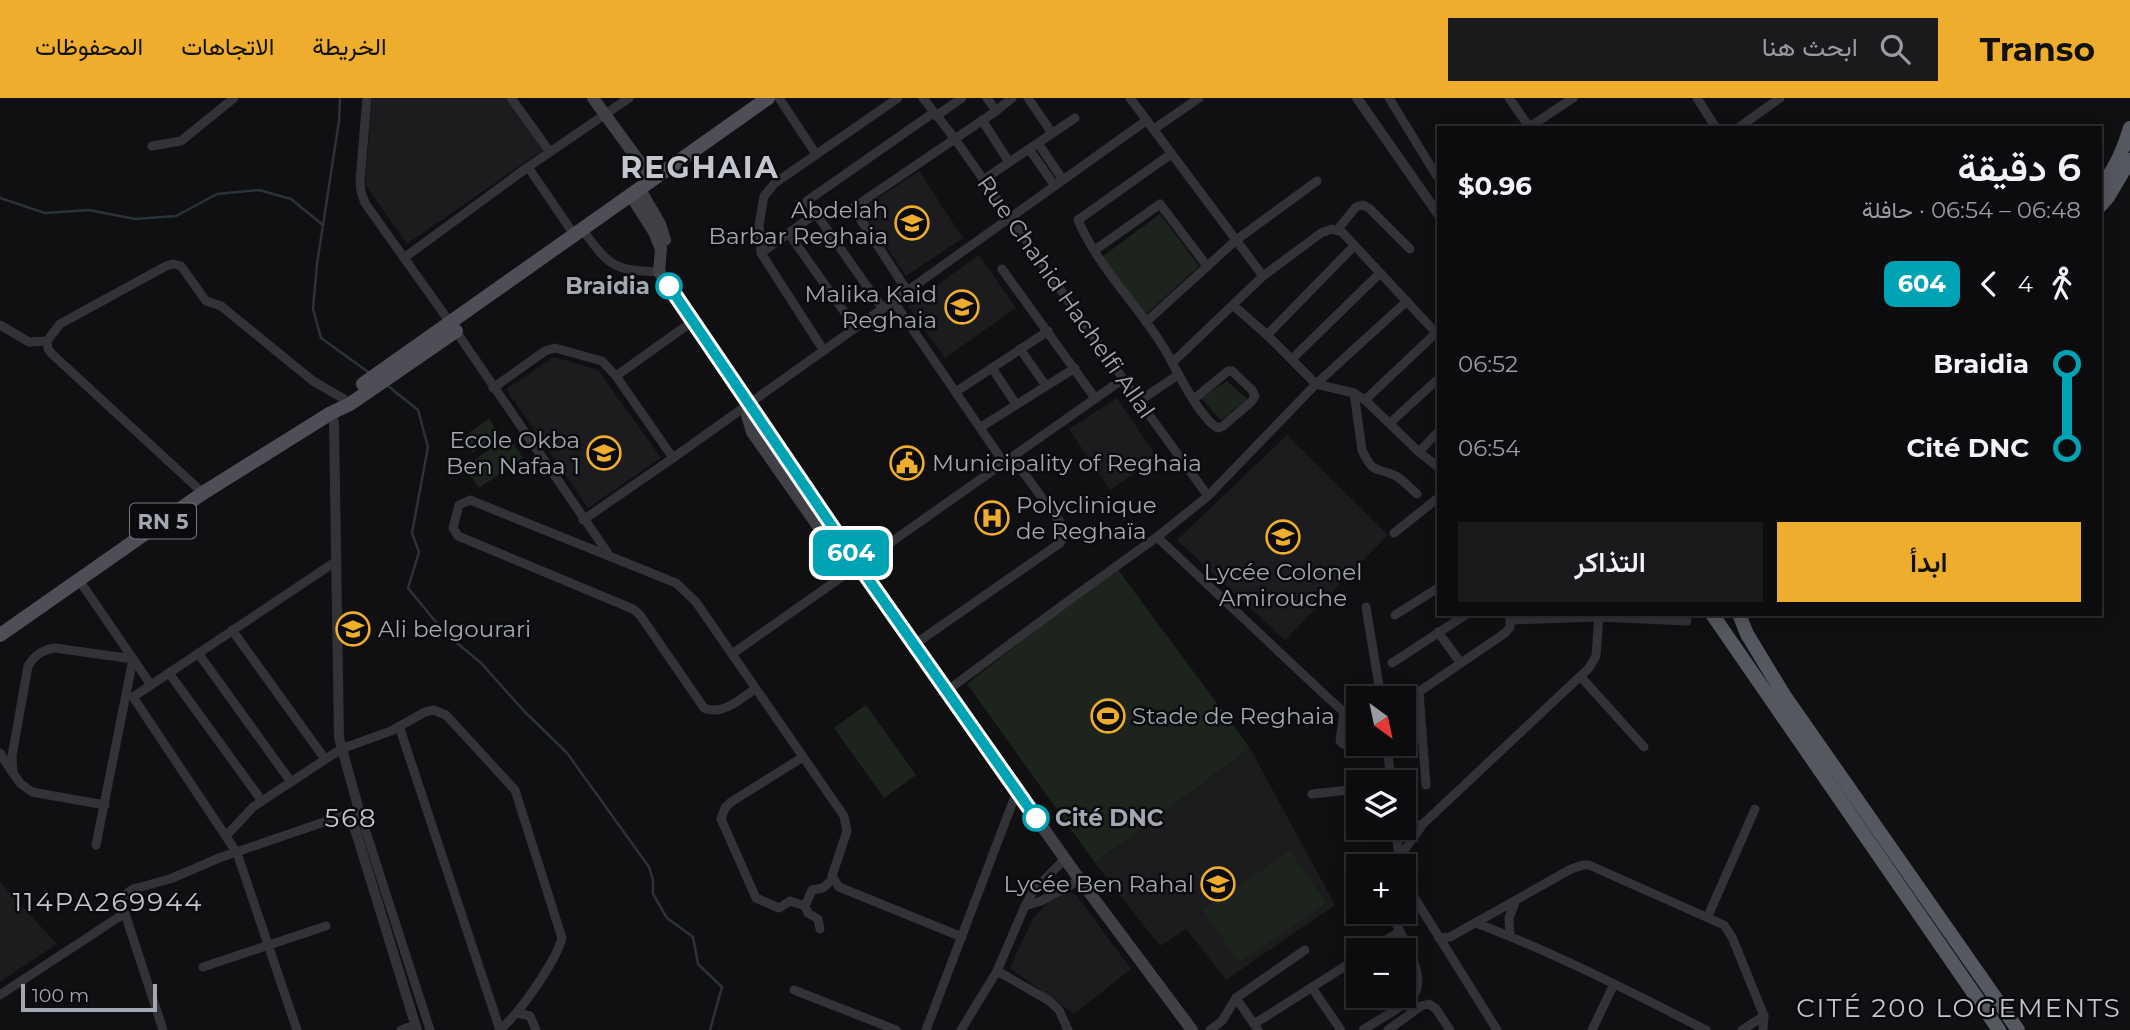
<!DOCTYPE html>
<html lang="ar">
<meta charset="utf-8">
<style>
:root{--surface:#0c0c0e;--page:#1a1a1c;--text:#f1f3f6;--muted:#9a9b9e;--line:#2c2c2e;--accent:#eead2c}
body{margin:0;font-family:Montserrat,Vazirmatn,sans-serif;background:var(--page);color:var(--text);direction:rtl;height:100vh;display:flex;flex-direction:column;font-size:26px;white-space:nowrap}
*{box-sizing:border-box;margin:0}
p{font-size:23px;color:var(--muted)}
.icon{flex:none;width:38px;height:38px;fill:none;stroke:currentColor;stroke-width:2;stroke-linecap:round;stroke-linejoin:round}
.map{position:relative;flex:1;overflow:hidden;direction:ltr}
.drawer{position:absolute;left:1437px;top:28px;width:665px;height:490px;display:flex;flex-direction:column;background:var(--surface);border-radius:0px;box-shadow:0 4px 18px #0003,0 0 0 2px var(--line);direction:rtl}
.drawer>*{flex:none}
.badge{padding:0 14px;border-radius:10px;font-size:24px;line-height:46px}
.needle{width:46px;rotate:147deg}
.tools{position:absolute;left:1346px;top:588px;display:grid;gap:14px}
.tools a{display:grid;place-items:center;width:70px;height:70px;border-radius:0px;background:var(--surface);box-shadow:0 4px 18px #0003,0 0 0 2px var(--line);font-size:35px}
.scale{position:absolute;left:21px;bottom:18px;width:136px;box-sizing:border-box;padding-left:7px;border:4px solid #a2a7b2;border-top:0;font-size:19px;line-height:24px;white-space:nowrap;color:#a2a7b2;-webkit-text-stroke:5px #0b0b0d;paint-order:stroke}
.map>.badge{position:absolute;translate:-50% -50%;box-shadow:0 0 0 4px #fff}
.legs{display:flex;align-items:center;gap:10px;height:77px;padding:0 21px;font-size:23px}
.legs p{margin-inline-start:auto}
.overview{display:flex;align-items:center;justify-content:space-between;height:119px;padding:0 21px}
h1{font-size:38px;font-weight:600;line-height:52px}
.action{display:flex;gap:14px;margin-top:auto;padding:14px 21px}
.action a{flex:1;height:80px;border-radius:0px;background:var(--accent);color:#111;font-size:28px;font-weight:600;line-height:80px;text-align:center}
.action a+a{background:var(--page);color:var(--text)}
ul{padding:0 21px;list-style:none}
li{display:flex;align-items:center;gap:24px;height:84px;font-size:26px}
li i{display:grid;place-items:center;width:10px;height:100%;margin:0 9px;background:currentColor}
li i::after{content:'';width:18px;height:18px;margin:-9px;border:5px solid;border-radius:50%;background:var(--surface)}
li p{margin-inline-start:auto}
li:first-child i{background:linear-gradient(#0000 50%,currentColor 0)}
li:last-child i{background:linear-gradient(currentColor 50%,#0000 0)}
header{display:flex;align-items:center;gap:42px;box-sizing:border-box;height:98px;padding:0 35px;background:var(--accent);color:#111}
header strong{font-size:33px}
nav{display:flex;gap:38px;margin-inline-start:auto;font-size:24px}
.search{width:490px;height:63px;background:var(--page);display:flex;align-items:center;gap:18px;box-sizing:border-box;padding:0 24px;border-radius:0px;color:var(--muted);font-size:26px}
.map>svg:first-child{display:block}
.built{fill:#1c1c1f}
.green{fill:#1d241e}
.lines{fill:none;stroke-linecap:round;stroke-linejoin:round}
.stream{stroke:#2a333a;stroke-width:2.5}
.minor{stroke:#323237;stroke-width:9}
.tertiary{stroke:#323237;stroke-width:10}
.secondary{stroke:#404147;stroke-width:12}
.primary{stroke:#4e4f56;stroke-width:14}
.trunk{stroke:#56585f;stroke-width:14}
.line-1-casing{stroke:#fff;stroke-width:16}
.line-1{stroke:#00a3b4;stroke-width:10}
.stop-1-dot{fill:#fff;stroke:#00a3b4;stroke-width:3.5}
.labels{text-anchor:middle;dominant-baseline:central;stroke-width:5;stroke-linejoin:round;paint-order:stroke}
.shield{fill:#0b0b0d;stroke:#757880;stroke-width:2}
.shield-label{font-size:21px;font-weight:bold;fill:#a2a7b2}
.poi-label{font-size:23px;fill:#a2a7b2;stroke:#0b0b0d;text-anchor:end}
.stop-label{font-size:23px;font-weight:bold;fill:#a2a7b2;stroke:#0b0b0d;text-anchor:end}
.street-label{font-size:23px;fill:#a2a7b2;stroke:#0b0b0d}
.quarter-label{font-size:26px;letter-spacing:2px;fill:#c3c6cf;stroke:#0b0b0d}
.district-label{font-size:30px;font-weight:bold;letter-spacing:2px;fill:#c3c6cf;stroke:#0b0b0d}
</style>
<header>
<strong>Transo</strong>
<div class="search"><svg class="icon" aria-label="search" viewBox="0 0 24 24"><circle cx="10" cy="10" r="6"/><path d="M15 15l6 6"/></svg>ابحث هنا</div>
<nav><a>الخريطة</a><a>الاتجاهات</a><a>المحفوظات</a></nav>
</header>
<div class="map">
<svg width="2130" height="932" viewBox="0 0 2130 932">
<rect width="100%" height="100%" fill="#101012"/>
<!-- built -->
<g class="built">
<path d="M372,0h134l38,51 -137,95 -42,-60z"/>
<path d="M919,73l44,67 -57,38 -45,-67z"/>
<path d="M979,157l37,53 -71,50 -37,-52z"/>
<path d="M554,259l44,13 63,88 -73,50 -82,-119z"/>
<path d="M1117,300l40,60 -47,32 -41,-61z"/>
<path d="M1287,337l101,100 -103,105 -108,-100z"/>
<path d="M1250,650l85,157 -109,75 -40,-51 -26,17 -65,-83z"/>
<path d="M0,784l57,62 -57,38z"/>
<path d="M1062,790l15,8 54,73 -57,45 -64,-46 23,-50z"/>
</g>
<!-- green -->
<g class="green">
<path d="M1160,116l39,52 -58,53 -43,-59z"/>
<path d="M1227,283l20,18 -26,21 -20,-22z"/>
<path d="M489,321l10,15 -27,19 -10,-15z"/>
<path d="M508,338l15,22 -44,30 -14,-21z"/>
<path d="M1116,469l134,181 -155,115 -128,-179z"/>
<path d="M866,607l50,70 -32,23 -50,-70z"/>
<path d="M1290,753l36,52 -87,59 -36,-52z"/>
</g>
<g class="lines">
<!-- stream -->
<g class="stream">
<path d="M340,0l-1,23 -22,143 -4,45 8,29 50,36"/>
<path d="M0,100l45,15 44,-3 46,9 41,-3 41,-22 42,-4 32,9 32,26"/>
<path d="M388,288l30,24 10,37 -16,86 7,19 -11,36 37,45 36,30 43,48 43,42 82,114 4,13v14l14,24 26,19 5,27 24,23 -12,43"/>
</g>
<!-- minor -->
<g class="minor">
<path d="M367,0l-7,83 1,11 4,11 84,118 158,231"/>
<path d="M511,0l39,54"/>
<path d="M779,0l37,56"/>
<path d="M923,0l32,41 168,240 85,117"/>
<path d="M1028,0l24,35"/>
<path d="M1130,0l133,178"/>
<path d="M1389,0l49,80"/>
<path d="M1509,0l21,30"/>
<path d="M1697,0l19,30"/>
<path d="M996,13l16,-13"/>
<path d="M936,18l26,-18"/>
<path d="M982,22l27,42"/>
<path d="M1528,30l45,-30"/>
<path d="M1738,30l42,-30"/>
<path d="M1154,31l45,-31"/>
<path d="M1038,45l25,37"/>
<path d="M152,48l29,-5 53,-43"/>
<path d="M1029,51l26,37"/>
<path d="M1171,56l-93,66c23,54 70,94 96,146 8,15 29,55 44,62l5,-2 29,-25 3,-5 -3,-6 -20,-19h-4l-34,28"/>
<path d="M528,69l45,66"/>
<path d="M983,82l92,-62"/>
<path d="M581,130c29,38 30,42 78,44"/>
<path d="M1337,132l19,-23 7,-2 6,3 41,41"/>
<path d="M789,136l66,93"/>
<path d="M1095,152l65,-46 47,62"/>
<path d="M761,155l54,-39"/>
<path d="M404,160l124,-91 101,-69"/>
<path d="M1002,171l93,129"/>
<path d="M908,194l-55,-84 143,-97 -9,-13"/>
<path d="M894,204l110,161"/>
<path d="M1234,208l33,29 49,49 38,9 11,7 54,52 19,15"/>
<path d="M883,211l-76,-108 126,-88"/>
<path d="M1146,224l89,-81 82,-60"/>
<path d="M0,227l29,17 18,-1"/>
<path d="M1267,237l87,-89"/>
<path d="M1020,251l26,37"/>
<path d="M824,253l-63,-98 -2,-28 5,-29 11,-13 123,-85"/>
<path d="M1292,261l88,-86"/>
<path d="M1172,265l91,-87 58,-43 11,-4 10,3 96,103"/>
<path d="M992,270l24,36"/>
<path d="M616,278l77,-55"/>
<path d="M493,290l52,-37 10,-3 47,13 14,15 57,82 474,-338"/>
<path d="M957,293l91,-60"/>
<path d="M1354,295l8,57c12,26 14,16 34,26 7,4 15,13 21,18"/>
<path d="M1365,302l71,-67"/>
<path d="M1139,303l39,-26"/>
<path d="M1390,325l48,-44"/>
<path d="M981,329l94,-59"/>
<path d="M1419,354l19,-20"/>
<path d="M203,395l-151,-139 -4,-5 -1,-8 13,-17 106,-58 7,-2 8,2 25,35 15,5 92,75 31,18"/>
<path d="M583,422l90,-62"/>
<path d="M1394,435l44,-35"/>
<path d="M1157,439l169,159 18,16 14,7"/>
<path d="M79,482l72,105"/>
<path d="M1366,509l15,91"/>
<path d="M1395,517l43,-27"/>
<path d="M1511,522l88,-3 88,4"/>
<path d="M232,532l93,129"/>
<path d="M1438,534l22,30"/>
<path d="M915,546l145,-101 5,-9 -5,-12 -48,-65"/>
<path d="M198,555l93,129"/>
<path d="M732,556l391,-275"/>
<path d="M1392,565l75,-49"/>
<path d="M169,575l93,128"/>
<path d="M1581,579l63,70"/>
<path d="M755,591c-15,10 -32,27 -51,19l-64,-93 -7,-6 -175,-73 -5,-8 6,-23 11,-5 206,83 20,19 148,214 3,15 -15,45 7,11 123,50"/>
<path d="M948,592l131,-97 78,-56 51,-41 108,-112 91,-83"/>
<path d="M1419,594l7,93"/>
<path d="M1404,604l101,-69 5,-6v-13"/>
<path d="M1344,614l-4,29 3,3 22,5"/>
<path d="M399,628l101,304"/>
<path d="M1387,646l4,38"/>
<path d="M0,655l12,19"/>
<path d="M803,659l-72,45 -6,6 -4,11 35,79 23,10 11,-7 15,5"/>
<path d="M1312,696l46,-5"/>
<path d="M1396,730l3,33"/>
<path d="M1397,734h10l17,-9 165,-155 7,-12 3,-42"/>
<path d="M226,738l27,-29 88,-58 50,-18 34,-19 9,-2 12,5 69,75 47,148c-6,23 -44,78 -63,92"/>
<path d="M96,747l37,-186 -78,-11c-13,2 -20,7 -27,18l-16,90 1,17 7,10 12,9 73,13"/>
<path d="M1393,768l28,-39"/>
<path d="M1404,783l93,149"/>
<path d="M1025,808l16,-5 39,-21"/>
<path d="M1708,818l47,-107"/>
<path d="M1476,825c79,30 155,69 230,107"/>
<path d="M820,831l-2,-10 -10,-6 -3,-7 7,-16 11,-2 10,-9"/>
<path d="M1510,838l-1,-18 7,-18"/>
<path d="M1439,840l11,-1 121,-68 12,-4h6l135,60 8,12 32,79 -1,14"/>
<path d="M1370,852l29,-18"/>
<path d="M203,869l123,-41"/>
<path d="M997,873l51,29 11,10 9,20"/>
<path d="M1312,890l29,42"/>
<path d="M794,892l102,40"/>
<path d="M0,897l125,-82"/>
<path d="M1236,900l22,32"/>
<path d="M517,915l13,3 6,14"/>
<path d="M1254,926l104,-66"/>
<path d="M163,932l-43,-132 13,-9 37,-10 49,-21 140,-48 71,220"/>
<path d="M297,932l-60,-177 -104,-156 202,-135"/>
<path d="M401,932l14,-5"/>
<path d="M926,932l91,-239"/>
<path d="M961,932l36,-59 28,-65 9,-16 31,-31"/>
<path d="M1210,932l12,-9 14,-23 69,-48"/>
<path d="M1363,932c15,-10 41,-23 51,-36 14,-18 -15,-63 -24,-82"/>
<path d="M1388,932l33,-24 8,-2 7,5 14,21"/>
<path d="M1592,932l22,-46"/>
<path d="M1742,932l22,-14"/>
</g>
<!-- tertiary -->
<g class="tertiary">
<path d="M1357,0l81,116"/>
<path d="M331,315l3,10 5,315 20,72 -5,12 1,7 62,201"/>
</g>
<!-- secondary -->
<g class="secondary">
<path d="M593,0l59,81"/>
<path d="M639,90l21,36 5,16"/>
<path d="M630,96l24,38 7,17 -2,23 200,294 158,225 63,89 112,150"/>
<path d="M749,305l-2,12 5,17 89,127 7,5 11,2"/>
</g>
<!-- primary -->
<g class="primary">
<path d="M363,286l405,-286"/>
<path d="M0,537l203,-142 128,-80 19,-9 106,-73"/>
</g>
<!-- trunk -->
<g class="trunk">
<path d="M2100,89c15,-17 23,-37 30,-59"/>
<path d="M2100,108l8,-9 22,-37"/>
<path d="M1712,516l287,416"/>
<path d="M1739,516l8,20 37,61 234,335"/>
</g>
</g>
<g class="lines">
<defs>
<path id="line-1" d="M669,188l190,280 177,252"/>
</defs>
<!-- line-1 casing -->
<use href="#line-1" class="line-1-casing"/>
<!-- line-1 -->
<use href="#line-1" class="line-1"/>
</g>
<!-- icons -->
<defs>
<symbol id="school-ring" viewBox="-11 -11 22 22"><circle r="9.5" fill="#0b0b0d" stroke="#eead2c" stroke-width="1.5"/><path d="M0-5L7-2L0 1L-7-2ZM-4 1L0 2.5L4 1V4Q0 6-4 4Z" fill="#eead2c"/></symbol>
<symbol id="civic-ring" viewBox="-11 -11 22 22"><circle r="9.5" fill="#0b0b0d" stroke="#eead2c" stroke-width="1.5"/><path d="M-.6-6.5H3V-4.5H.6V-3L4-1V1h2V6H-6V1h2V-1L-.6-3ZM-1.2 2.5V6h2.4V2.5Z" fill="#eead2c"/></symbol>
<symbol id="hospital-ring" viewBox="-11 -11 22 22"><circle r="9.5" fill="#0b0b0d" stroke="#eead2c" stroke-width="1.5"/><path d="M-5-5h3v3.5h4V-5h3V5h-3V1.5h-4V5h-3Z" fill="#eead2c"/></symbol>
<symbol id="stadium-ring" viewBox="-11 -11 22 22"><circle r="9.5" fill="#0b0b0d" stroke="#eead2c" stroke-width="1.5"/><path d="M0-5a6.5 5 0 1 0 0 10a6.5 5 0 1 0 0-10ZM-3.5-1.8h7v3.6h-7Z" fill="#eead2c"/></symbol>
</defs>
<g fill-rule="evenodd">
<use href="#school-ring" x="893" y="106" width="38" height="38"/>
<use href="#school-ring" x="943" y="190" width="38" height="38"/>
<use href="#school-ring" x="585" y="336" width="38" height="38"/>
<use href="#civic-ring" x="888" y="346" width="38" height="38"/>
<use href="#hospital-ring" x="973" y="401" width="38" height="38"/>
<use href="#school-ring" x="1264" y="420" width="38" height="38"/>
<use href="#school-ring" x="334" y="512" width="38" height="38"/>
<use href="#stadium-ring" x="1089" y="599" width="38" height="38"/>
<use href="#school-ring" x="1199" y="767" width="38" height="38"/>
</g>
<!-- markers -->
<g class="stop-1-dot">
<circle cx="669" cy="188" r="12"/>
<circle cx="1036" cy="720" r="12"/>
</g>
<g class="labels">
<!-- shield labels -->
<rect class="shield" x="130" y="405.5" width="66" height="35" rx="5"/>
<g class="shield-label">
<text x="163" y="423">RN 5</text>
</g>
<!-- poi labels -->
<g class="poi-label">
<text x="888" y="112">Abdelah<tspan x="888" dy="26">Barbar Reghaia</tspan></text>
<text x="937" y="196">Malika Kaid<tspan x="937" dy="26">Reghaia</tspan></text>
<text x="580" y="342">Ecole Okba<tspan x="580" dy="26">Ben Nafaa 1</tspan></text>
<text x="932" y="365" text-anchor="start">Municipality of Reghaia</text>
<text x="1016" y="407" text-anchor="start">Polyclinique<tspan x="1016" dy="26">de Reghaïa</tspan></text>
<text x="1283" y="474" text-anchor="middle">Lycée Colonel<tspan x="1283" dy="26">Amirouche</tspan></text>
<text x="378" y="531" text-anchor="start">Ali belgourari</text>
<text x="1132" y="618" text-anchor="start">Stade de Reghaia</text>
<text x="1194" y="786">Lycée Ben Rahal</text>
</g>
<!-- stop labels -->
<g class="stop-label">
<text x="650" y="188">Braidia</text>
<text x="1055" y="720" text-anchor="start">Cité DNC</text>
</g>
<!-- street labels -->
<g class="street-label">
<text transform="translate(1066 199) rotate(55)">Rue Chahid Hachelfi Allal</text>
</g>
<!-- quarter labels -->
<g class="quarter-label">
<text x="351" y="720">568</text>
<text x="108" y="804">114PA269944</text>
<text x="1959" y="910">CITÉ 200 LOGEMENTS</text>
</g>
<!-- district labels -->
<g class="district-label">
<text x="700" y="69">REGHAIA</text>
</g>
</g>
</svg>
<div class="tools">
<a><svg class="needle" viewBox="-14 -14 28 28"><path d="M0-13l5 13h-10z" fill="#e53935"/><path d="M0 13l5-13h-10z" fill="#9a9b9e"/></svg></a>
<a><svg class="icon" aria-label="layers" viewBox="0 0 24 24"><path d="M12 4l9 5-9 5-9-5zM3 14l9 5 9-5"/></svg></a>
<a>+</a>
<a>−</a>
</div>
<div class="scale">100 m</div>
<b class="badge" style="left:851px;top:455px;background:#00a3b4;color:#fff">604</b>
<section class="drawer">
<div class="overview"><div><h1>6 دقيقة</h1><p>06:48 – 06:54 · حافلة</p></div><b>$0.96</b></div>
<div class="legs"><svg class="icon" aria-label="walk" viewBox="0 0 24 24"><circle cx="13" cy="4" r="2"/><path d="M13 8l-2 6 4 7M11 14l-3 7M7 12l3-4h3l4 4"/></svg>4<svg class="icon" aria-label="back" viewBox="0 0 24 24"><path d="M15 5l-7 7 7 7"/></svg><b class="badge" style="background:#00a3b4;color:#fff">604</b></div>
<ul>
<li><i style="color:#00a3b4"></i><b>Braidia</b><p>06:52</p></li>
<li><i style="color:#00a3b4"></i><b>Cité DNC</b><p>06:54</p></li>
</ul>
<div class="action"><a>ابدأ</a><a>التذاكر</a></div>
</section>
</div>
